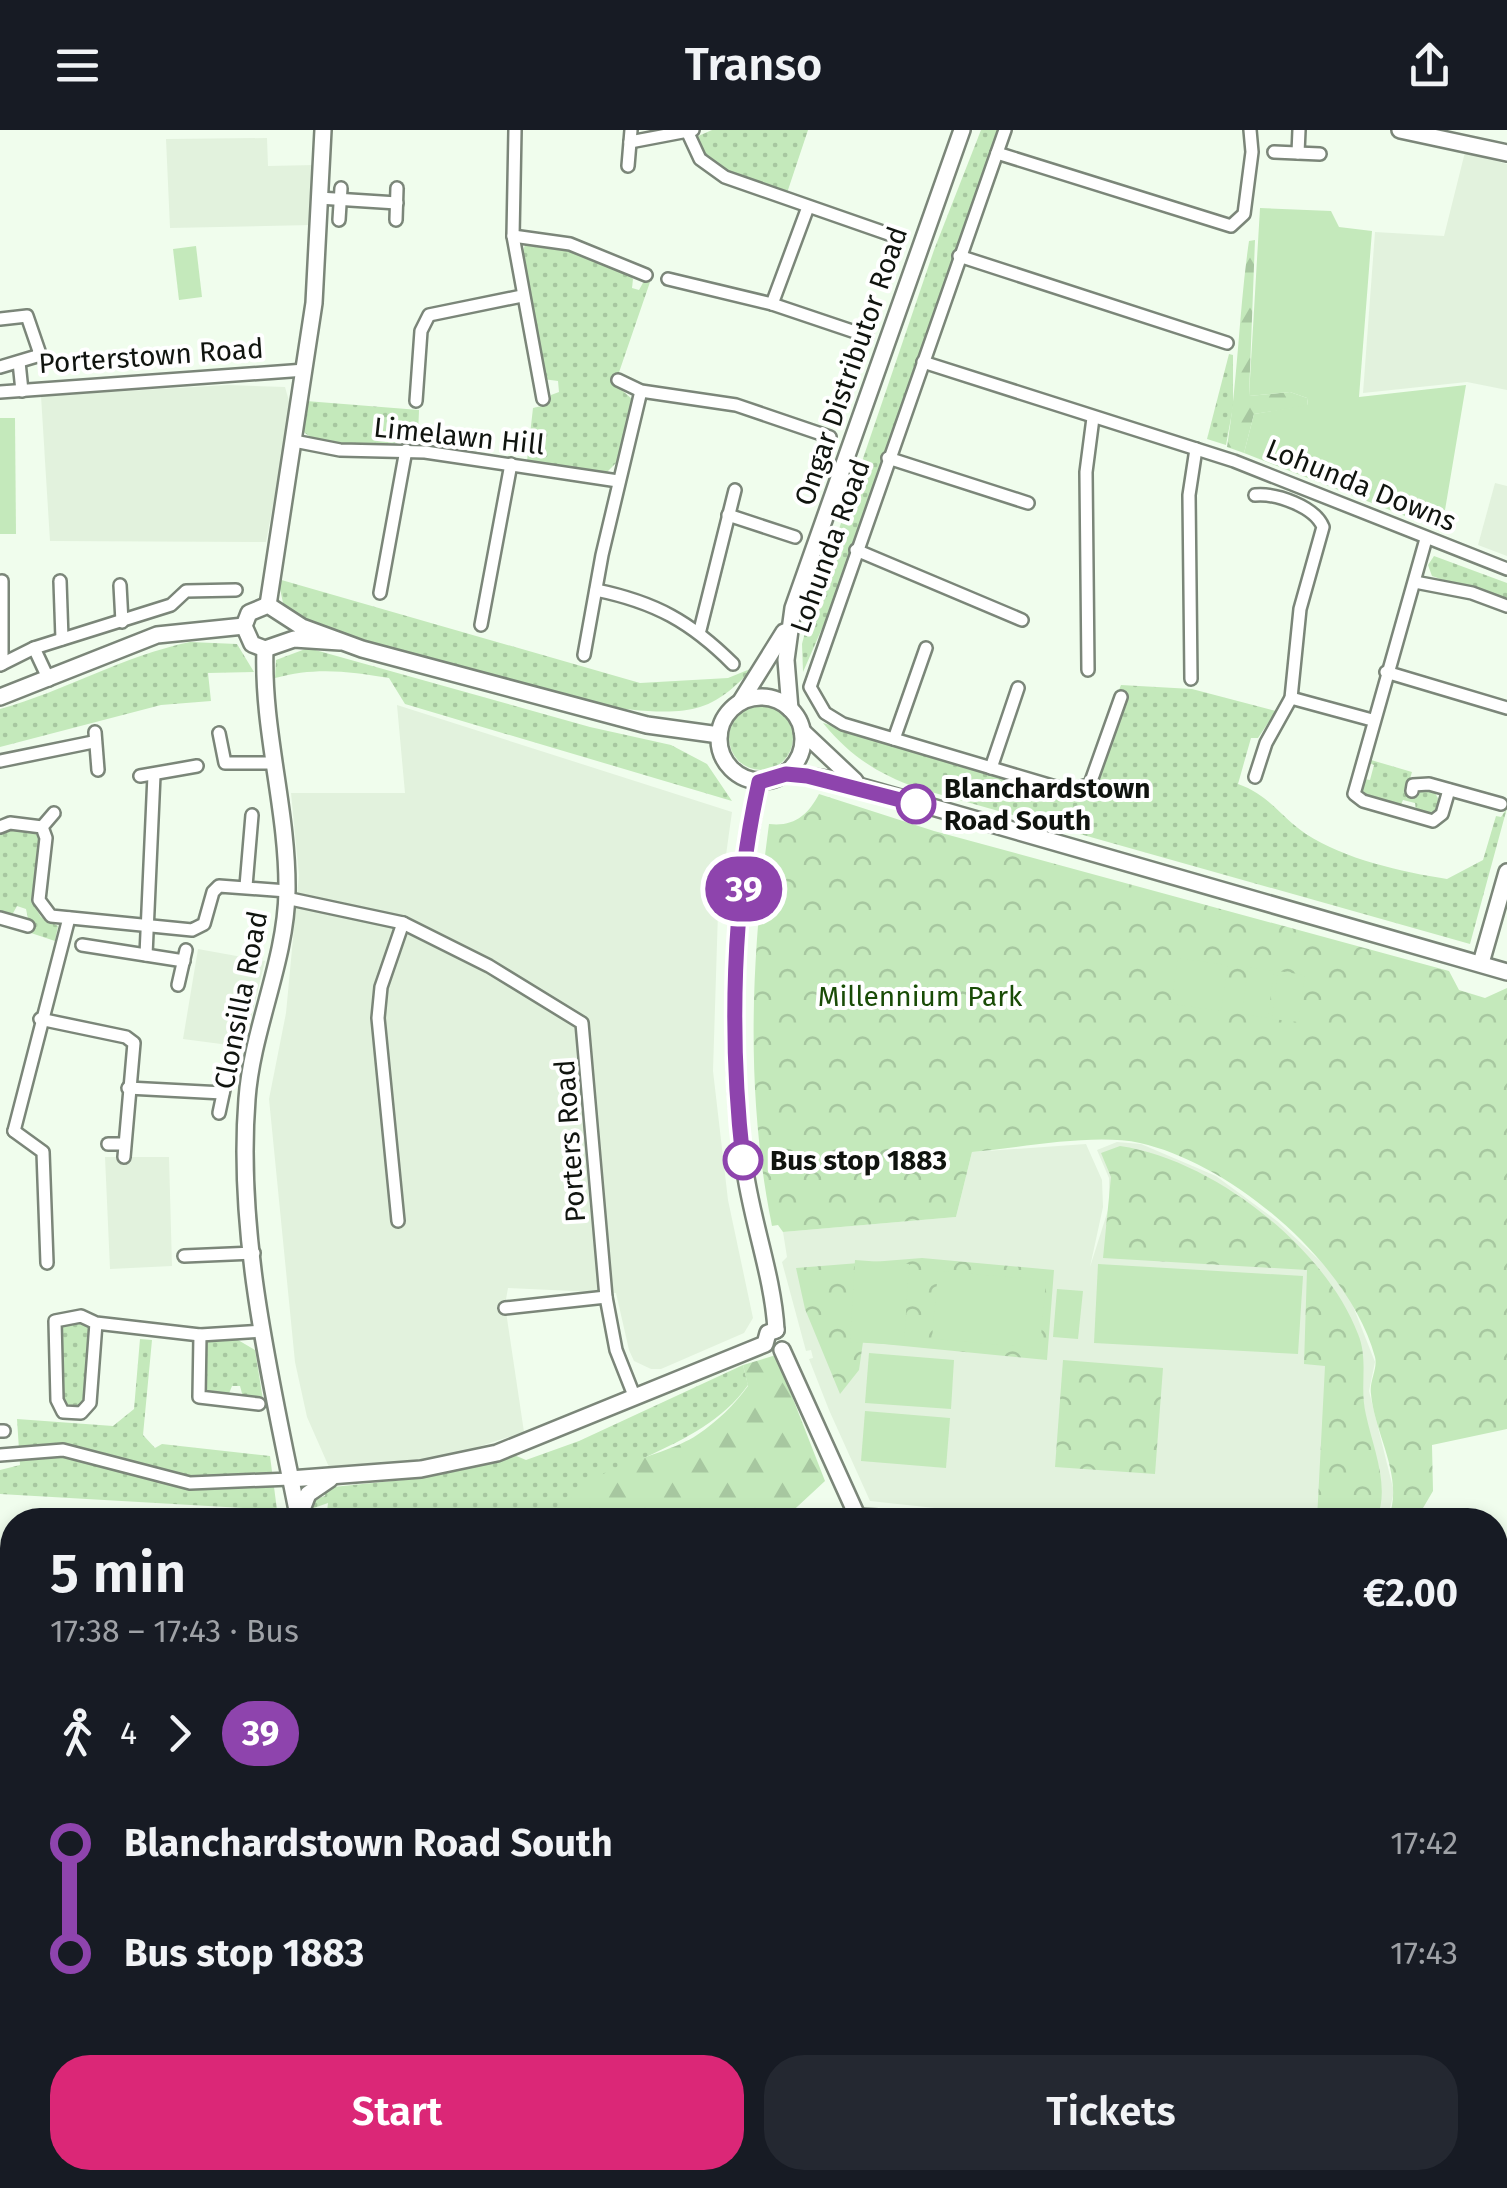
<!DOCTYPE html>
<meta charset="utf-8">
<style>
:root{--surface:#171b24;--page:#242831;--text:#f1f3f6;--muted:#9ea1a6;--accent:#db2777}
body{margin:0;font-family:"Fira Sans",sans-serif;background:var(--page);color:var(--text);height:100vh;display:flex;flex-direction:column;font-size:38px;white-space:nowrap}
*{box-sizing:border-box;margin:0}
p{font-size:32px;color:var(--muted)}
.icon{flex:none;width:55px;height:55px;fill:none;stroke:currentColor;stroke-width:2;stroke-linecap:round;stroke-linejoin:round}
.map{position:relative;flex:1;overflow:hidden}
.drawer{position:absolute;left:0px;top:1378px;width:1508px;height:682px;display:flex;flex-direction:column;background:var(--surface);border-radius:40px 40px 0 0;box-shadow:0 5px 15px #0003}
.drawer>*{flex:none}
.badge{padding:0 20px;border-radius:32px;font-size:35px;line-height:65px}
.map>.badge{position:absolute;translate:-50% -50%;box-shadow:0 0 0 5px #fff}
.legs{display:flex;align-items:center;gap:15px;height:110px;padding:0 50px;font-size:32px}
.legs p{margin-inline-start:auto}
.headline{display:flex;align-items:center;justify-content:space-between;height:170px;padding:0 50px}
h1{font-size:55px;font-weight:600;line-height:75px}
.action{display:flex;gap:20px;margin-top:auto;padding:20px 50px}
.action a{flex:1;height:115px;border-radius:40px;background:var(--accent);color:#fff;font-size:40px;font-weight:600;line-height:115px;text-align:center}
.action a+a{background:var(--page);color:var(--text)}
ul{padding:0 50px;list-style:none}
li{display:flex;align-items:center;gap:35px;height:110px;font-size:38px}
li i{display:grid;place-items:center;width:15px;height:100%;margin:0 12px;background:currentColor}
li i::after{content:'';width:25px;height:25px;margin:-12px;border:8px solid;border-radius:50%;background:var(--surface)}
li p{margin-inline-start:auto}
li:first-child i{background:linear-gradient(#0000 50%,currentColor 0)}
li:last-child i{background:linear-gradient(currentColor 50%,#0000 0)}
header{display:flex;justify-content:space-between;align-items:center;height:130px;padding:0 50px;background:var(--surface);font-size:45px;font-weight:600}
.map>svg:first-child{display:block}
.built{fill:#e2f2dd}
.grass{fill:url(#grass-dots)}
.forest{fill:url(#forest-firs)}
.park{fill:url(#park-crowns)}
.pitch{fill:#c4e9bb}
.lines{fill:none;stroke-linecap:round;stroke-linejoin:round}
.street-casing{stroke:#7b8679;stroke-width:16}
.secondary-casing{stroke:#7b8679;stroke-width:20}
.street{stroke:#fff;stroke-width:11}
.secondary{stroke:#fff;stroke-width:15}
.line-1-casing{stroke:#fff;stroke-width:22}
.line-1{stroke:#8e44ad;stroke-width:15}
.stop-1-dot{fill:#fff;stroke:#8e44ad;stroke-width:5}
.labels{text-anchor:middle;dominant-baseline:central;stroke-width:8;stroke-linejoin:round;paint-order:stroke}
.street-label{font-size:28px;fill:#10140f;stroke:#fff}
.stop-label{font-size:28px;font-weight:bold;fill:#10140f;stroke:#fff;text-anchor:start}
.park-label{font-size:28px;fill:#194b06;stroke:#fff}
</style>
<header><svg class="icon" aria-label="menu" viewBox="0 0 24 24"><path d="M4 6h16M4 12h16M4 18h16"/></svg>Transo<svg class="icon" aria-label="share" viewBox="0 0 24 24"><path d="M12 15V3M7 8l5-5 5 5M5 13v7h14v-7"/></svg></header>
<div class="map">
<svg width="1507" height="2058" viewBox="0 0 1507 2058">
<defs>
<pattern id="grass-dots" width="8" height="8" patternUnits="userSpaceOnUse" patternTransform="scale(2.5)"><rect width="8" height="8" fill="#c4e9bb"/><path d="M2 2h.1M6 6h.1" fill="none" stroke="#a7c7a0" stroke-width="1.8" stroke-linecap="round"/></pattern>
<pattern id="forest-firs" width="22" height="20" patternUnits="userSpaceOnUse" patternTransform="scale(2.5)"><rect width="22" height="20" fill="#c4e9bb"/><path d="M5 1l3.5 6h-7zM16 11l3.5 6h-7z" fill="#a7c7a0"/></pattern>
<pattern id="park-crowns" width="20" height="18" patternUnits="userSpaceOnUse" patternTransform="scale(2.5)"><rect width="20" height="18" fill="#c4e9bb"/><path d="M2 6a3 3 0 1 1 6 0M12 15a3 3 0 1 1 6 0" fill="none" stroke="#a7c7a0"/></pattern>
</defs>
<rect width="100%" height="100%" fill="#f0fded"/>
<!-- built -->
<g class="built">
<path d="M267,8l1,28 47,-1 -3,60 -142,3 -4,-89z"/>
<path d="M1465,22l42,12v226l-40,-8 -104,11 12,-161 69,4z"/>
<path d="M228,255l57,2 6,21 -25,134 -216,-1 -9,-145z"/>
<path d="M1495,353l12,3v70l-29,-11z"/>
<path d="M397,575l335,107 -14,100 -5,159 15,129 25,118 -9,15 -83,36h-10l-17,-8 -5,-11 -13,-57 -108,-5 -3,17 19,127 -77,25 -118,10 -22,-50 -12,-55 -26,-263 17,-86 13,-138 -8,-82h114z"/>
<path d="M198,819l67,12 -21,86 -61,-8z"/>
<path d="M1117,1012l24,2 75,32 61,45 52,48 22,32 24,61 -6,29 25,101 -7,28h-341l-176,-19 -41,-91 -20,-51 4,-1 -2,-8 -5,1 -24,-89 5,-5 -4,-25 173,-15 16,-65 114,-8 16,36 1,27 -13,60 19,-60v-29l-12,-28z"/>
<path d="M105,1027h64l3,109 -62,3z"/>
<path d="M1507,1723v220l-12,-18v-185z"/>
<path d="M1495,1965l12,13v80h-208l-7,-10h203z"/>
</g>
<!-- grass -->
<g class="grass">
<path d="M712,0h96l-21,63c-32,-12 -80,-18 -91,-56z"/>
<path d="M981,0h18l-172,487 -24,55 -1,-28 7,-27 125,-367z"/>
<path d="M531,113c31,4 81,12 102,36l-1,9 7,2 5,-9 6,1 -35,102 18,16 -16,62 -10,10 -80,-11 6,-53 13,-3 5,-10 8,-3 -1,-11 -15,-2 -23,-120 5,-14z"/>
<path d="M1229,224l4,1v52l-7,38 -19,-6z"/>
<path d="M306,271l113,9 -1,26c-13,12 -99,15 -115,-5z"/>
<path d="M1434,426l73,27v19l-75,-26 -4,-11z"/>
<path d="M278,449l362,104 88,-5 27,-11c-17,16 -32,33 -55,40 -76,25 -309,-59 -395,-82l-22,-22z"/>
<path d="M190,512l47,2 17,28 -46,1 3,28 -50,4 -161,42v-38c65,-18 123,-53 190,-67z"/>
<path d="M308,518l282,79 81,18 36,19 25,37 -327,-97 -16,-26c-40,-7 -75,-11 -114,0l1,-18z"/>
<path d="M1121,555l71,4 84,22 -18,27h-7l-13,46c30,10 43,33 68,50 38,25 96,38 141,45l36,-19 13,-44 5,1 6,-9 -37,136 -553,-156c-40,-15 -66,-31 -94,-65l257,72 10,-6 37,-94 -8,-5z"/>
<circle cx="761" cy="608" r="32"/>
<path d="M1371,623v7l41,12 -6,20 28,-1 6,11 -5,11 -19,-2 -1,-8 -12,-3 -3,7 -36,-14 -3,-8 3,-6 6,1 4,-15 -7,-3z"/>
<path d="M6,698l30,2 3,5 -4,72 6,10 17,9 -3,15 -24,-8 -5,-24 -9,-3 -5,9h-12v-80z"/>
<path d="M75,1189l16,10 -6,74 -5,6 -13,-1 -5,-7 -2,-78z"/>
<path d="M140,1209l12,1 -9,95 12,13 7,-4 108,12 7,54 -277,-16v-24l20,-5 -3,-46 96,7 21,-17z"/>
<path d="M238,1210l17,10 8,50 -20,-3 -3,-11h-8l-4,10 -25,-4 2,-47 6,-6z"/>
<path d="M743,1235l5,20c-51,72 -148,70 -187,135h-235l2,-17 -17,6 4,-10 10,-3 -2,-8 99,-10 92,-23 12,5 53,-19z"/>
<path d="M765,2048h192l7,10h-195z"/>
</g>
<!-- forest -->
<g class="forest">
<path d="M1255,110l-6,156 41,-4 17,6 1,8 -54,8 -10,39 -17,-6c11,-68 12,-138 22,-206z"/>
<path d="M776,1225l49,126 -41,38 -223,1c12,-54 97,-59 136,-85 21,-14 37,-30 51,-49l-5,-21z"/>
</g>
<!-- park -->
<g class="park">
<path d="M819,664l115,37 515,140 10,19 26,8 22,-10v441l-75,16 1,46 -17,29h-28c17,-43 -13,-84 -17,-126 -2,-13 7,-25 4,-37 -25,-93 -142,-193 -235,-214 -47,-10 -120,5 -168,9l-16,65 -173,15 -5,-7 -6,1c-27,-133 -21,-268 -3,-402 25,3 39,-9 50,-30z"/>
<path d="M1120,1016c92,13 205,101 238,188 11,27 1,52 8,81 7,33 25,73 10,105l-59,-1 8,-153 -21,-2 3,-94 -204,-12 8,-81 -10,-24z"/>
<path d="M922,1128l132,12 -7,90 -184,-18 -4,28 -19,24 -35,-85 -9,-41z"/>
<path d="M1063,1230l100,8 -8,106 -100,-7z"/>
</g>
<!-- pitch -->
<g class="pitch">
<path d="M1260,78l71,3 8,16 33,4 -13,166 107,-12 -21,125h-9l-13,13 -179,-70 10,-39 54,-9 -1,-7 -17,-6 -41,4z"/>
<path d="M196,116l6,51 -23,3 -6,-51z"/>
<path d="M0,288h15l1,116h-16z"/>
<path d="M1178,828l50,7 -7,46 -50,-7z"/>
<path d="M1248,837l26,4 -6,47 -26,-4z"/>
<path d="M1278,841l27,4 -7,47 -26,-3z"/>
<path d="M855,1130l54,4 -5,81 -54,-3z"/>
<path d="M1098,1134l205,12 -5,78 -204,-11z"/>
<path d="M938,1141l108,9 -6,68 -108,-9z"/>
<path d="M1057,1159l26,2 -5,48 -25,-2z"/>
<path d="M869,1223l85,7 -3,49 -86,-6z"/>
<path d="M865,1281l85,7 -4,50 -85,-7z"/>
<path d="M1495,1611l12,13v89l-12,12z"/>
</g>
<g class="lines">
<defs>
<g id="street">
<path d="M515,0l-2,106 30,163"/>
<path d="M1005,0l-195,557 15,26 18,11 226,67 21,-7 31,-87"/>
<path d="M687,1l13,28 25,18 175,61"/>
<path d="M630,12l63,-12"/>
<path d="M1274,22l46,2"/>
<path d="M997,23l234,73 13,-12 8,-62 -2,-22"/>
<path d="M1298,23l1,-23"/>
<path d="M628,36l3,-36"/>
<path d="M319,68l78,5"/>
<path d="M339,90l2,-32"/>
<path d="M396,90l1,-32"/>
<path d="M513,106l57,8 76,31"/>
<path d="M959,126l268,87"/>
<path d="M668,149l104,25 95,32"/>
<path d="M772,174l36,-97"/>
<path d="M0,189l27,-3 12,35 -2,5 -37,11"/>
<path d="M19,232l3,29"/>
<path d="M923,232l311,99 273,108"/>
<path d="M618,250l23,11 95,14 94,32"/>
<path d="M0,262l305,-22"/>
<path d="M416,271l5,-70 8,-16 93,-19"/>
<path d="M294,311l46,9 85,2 193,29"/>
<path d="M888,328l140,45"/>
<path d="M728,385l67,22"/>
<path d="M1426,409l-72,255 9,7 70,20 9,-7 7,-24"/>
<path d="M856,420l166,70"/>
<path d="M2,451v83"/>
<path d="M60,451l2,58"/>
<path d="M1415,452l57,11 35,13"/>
<path d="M120,455l2,37"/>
<path d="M596,460c59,12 95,32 137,74"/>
<path d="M380,463l26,-143"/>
<path d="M481,495l30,-161"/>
<path d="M700,500l35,-140"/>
<path d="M34,518l15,32"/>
<path d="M584,525l18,-100 39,-164"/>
<path d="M0,535l34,-17 137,-43 15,-14 50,-1"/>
<path d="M1088,540l-2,-198 7,-54"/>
<path d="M1386,542l121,36"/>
<path d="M1191,549l-2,-184 7,-46"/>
<path d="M1291,568l81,22"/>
<path d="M95,602l3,38"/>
<path d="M219,603l6,30h47"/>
<path d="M894,609l32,-91"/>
<path d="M0,631l93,-19"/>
<path d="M991,638l27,-80"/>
<path d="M140,646l57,-10"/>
<path d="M1255,647l11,-34 25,-45 9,-89 23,-82c-8,-20 -46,-34 -68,-32"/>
<path d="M1412,661l1,-6 16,-1 72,20"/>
<path d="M0,697l10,-4 32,4 4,11 -7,62 12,16 141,14 12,-6 9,-32 6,-6 68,5"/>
<path d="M42,697l12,-14"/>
<path d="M246,756l6,-71"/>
<path d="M286,768l117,25 86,43 93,57 24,274 10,53 19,48"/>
<path d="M0,788l28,8"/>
<path d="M82,815l102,16"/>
<path d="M146,825l8,-180"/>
<path d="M178,855l8,-35"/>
<path d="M40,889l86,18 8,6 -10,114"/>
<path d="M128,958l95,5"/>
<path d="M219,983l10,-47"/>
<path d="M14,1001l55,-213"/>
<path d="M14,1001l29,21 4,111"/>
<path d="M108,1014h16"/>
<path d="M398,1091l-20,-203 3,-31 22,-64"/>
<path d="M184,1126l70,-3"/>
<path d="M505,1178l101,-11"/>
<path d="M96,1193l-15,-7 -26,5 2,79 6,12 18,1 9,-10 6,-80 104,12 63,-4"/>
<path d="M200,1205l-1,62 60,7"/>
<path d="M0,1301h4"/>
<path d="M0,1325l63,-5 127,33 100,-4"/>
<path d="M856,1385l113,5"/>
<path d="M0,1639l12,13"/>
<path d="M0,1760l12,-4"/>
<path d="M0,1867l12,-4"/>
<path d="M1495,1886l12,-11"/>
<path d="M1495,1944l12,14"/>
<path d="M0,1971l12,-4"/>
<path d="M0,1981l12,42"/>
<path d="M20,2048l3,10"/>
<path d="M167,2048l19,10"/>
<path d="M338,2048l8,10"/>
<path d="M760,2048l4,10"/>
<path d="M962,2048l7,10"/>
<path d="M1087,2048l6,10"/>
<path d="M124,2058l38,-10"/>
<path d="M496,2058l15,-10"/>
<path d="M1184,2058l20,-5 10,5"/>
</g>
<g id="secondary">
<path d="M1400,0l107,23"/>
<path d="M268,475l46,-302 9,-173"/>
<path d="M340,512l-46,-3 -29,10 -13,-5 -8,-18 5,-13 19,-8 34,22 60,22 285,76 72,10"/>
<path d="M265,519c-3,82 23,161 22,242 -1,71 -35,138 -40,208 -11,140 25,285 52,421"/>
<path d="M0,567l157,-62 87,-9"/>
<circle cx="761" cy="609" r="42"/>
<path d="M741,571l43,-69"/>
<path d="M790,579l-4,-49 7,-52 169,-478"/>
<path d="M802,601l53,50"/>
<path d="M786,643l59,9 662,190"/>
<path d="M759,652c-26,121 -32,259 -15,382 7,56 29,111 32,166"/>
<path d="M1481,833l26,-91"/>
<path d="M782,1220l77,170"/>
<path d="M290,1349l131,-10 76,-16 268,-109 3,-11 8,-3"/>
<path d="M299,1387l9,-23 22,-15"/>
<path d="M0,1549l12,-1"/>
<path d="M600,2048l7,10"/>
<path d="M1241,2048l18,9 13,-9"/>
</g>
</defs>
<!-- street casing -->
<use href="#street" class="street-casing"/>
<!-- secondary casing -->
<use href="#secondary" class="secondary-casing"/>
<!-- street -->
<use href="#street" class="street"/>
<!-- secondary -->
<use href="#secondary" class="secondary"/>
</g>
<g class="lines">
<defs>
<path id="line-1" d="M743,1030c-14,-122 -11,-258 16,-378l27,-8 21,2 109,28"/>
</defs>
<!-- line-1 casing -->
<use href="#line-1" class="line-1-casing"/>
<!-- line-1 -->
<use href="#line-1" class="line-1"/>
</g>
<!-- markers -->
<g class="stop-1-dot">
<circle cx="916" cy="674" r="18"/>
<circle cx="743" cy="1030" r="18"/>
</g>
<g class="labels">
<!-- street labels -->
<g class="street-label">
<text transform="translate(151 226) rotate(-4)">Porterstown Road</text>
<text transform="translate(851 236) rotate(-71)">Ongar Distributor Road</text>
<text transform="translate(459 306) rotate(6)">Limelawn Hill</text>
<text transform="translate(1361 355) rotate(22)">Lohunda Downs</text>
<text transform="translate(830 416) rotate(-70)">Lohunda Road</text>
<text transform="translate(241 870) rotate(-79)">Clonsilla Road</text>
<text transform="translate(570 1011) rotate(-94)">Porters Road</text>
</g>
<!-- stop labels -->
<g class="stop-label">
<text x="944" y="658">Blanchardstown<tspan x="944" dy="32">Road South</tspan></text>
<text x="770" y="1030">Bus stop 1883</text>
</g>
<!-- park labels -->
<g class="park-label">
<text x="920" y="866">Millennium Park</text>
</g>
</g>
</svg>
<b class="badge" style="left:744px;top:759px;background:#8e44ad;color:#fff">39</b>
<section class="drawer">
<div class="headline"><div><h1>5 min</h1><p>17:38 – 17:43 · Bus</p></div><b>€2.00</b></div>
<div class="legs"><svg class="icon" aria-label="walk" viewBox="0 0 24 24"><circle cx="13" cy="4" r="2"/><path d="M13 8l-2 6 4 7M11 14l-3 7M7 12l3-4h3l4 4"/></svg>4<svg class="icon" aria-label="forward" viewBox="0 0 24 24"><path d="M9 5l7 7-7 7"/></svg><b class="badge" style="background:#8e44ad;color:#fff">39</b></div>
<ul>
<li><i style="color:#8e44ad"></i><b>Blanchardstown Road South</b><p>17:42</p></li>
<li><i style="color:#8e44ad"></i><b>Bus stop 1883</b><p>17:43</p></li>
</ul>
<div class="action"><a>Start</a><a>Tickets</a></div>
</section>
</div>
